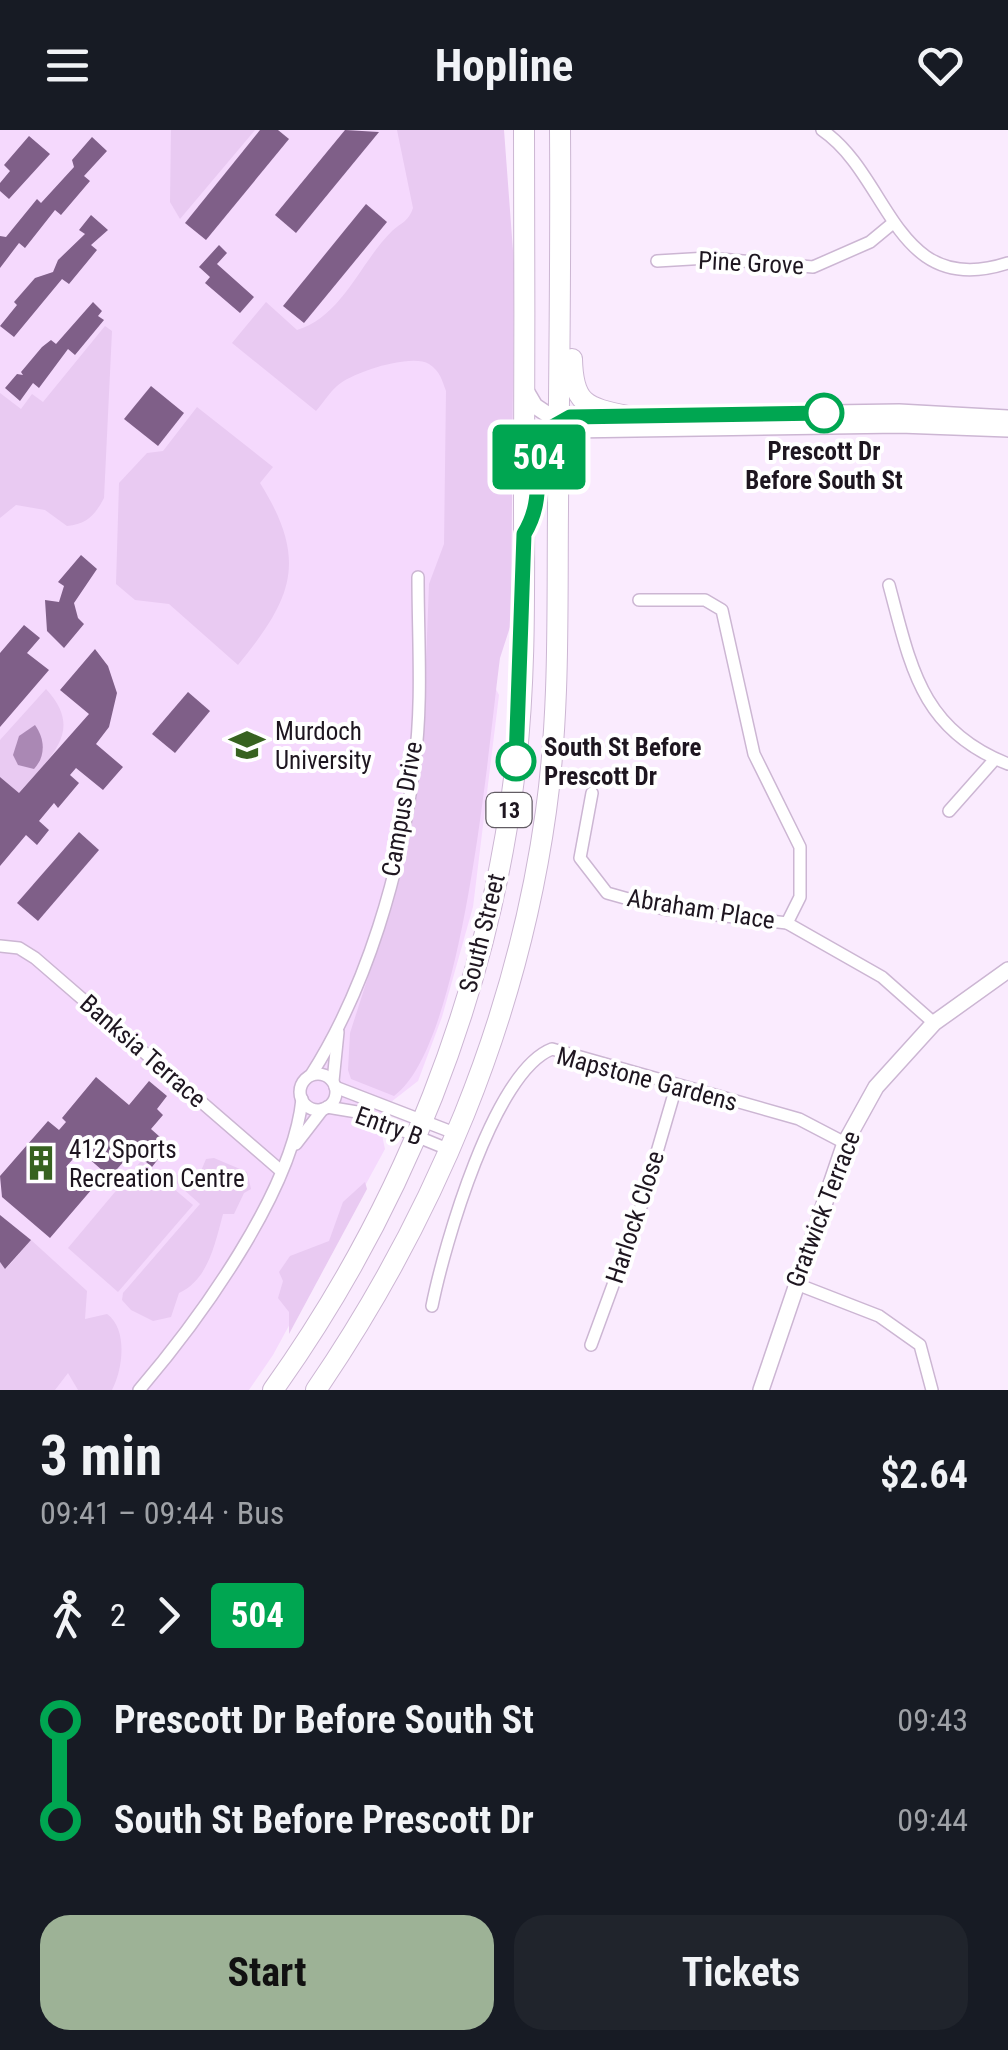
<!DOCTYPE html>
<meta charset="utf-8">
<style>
:root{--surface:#171b24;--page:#20242c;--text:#f1f3f6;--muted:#9ea1a6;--accent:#9db296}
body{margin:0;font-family:"Roboto Condensed",sans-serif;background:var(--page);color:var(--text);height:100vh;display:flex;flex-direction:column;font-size:38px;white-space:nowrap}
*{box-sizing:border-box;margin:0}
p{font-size:32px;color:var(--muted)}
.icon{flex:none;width:55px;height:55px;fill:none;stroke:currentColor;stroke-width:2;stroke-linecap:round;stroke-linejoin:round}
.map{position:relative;height:1260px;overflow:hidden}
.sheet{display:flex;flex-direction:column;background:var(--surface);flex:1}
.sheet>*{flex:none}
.badge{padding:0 20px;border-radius:8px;font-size:35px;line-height:65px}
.map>.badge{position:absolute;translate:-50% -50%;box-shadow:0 0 0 5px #fff}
.legs{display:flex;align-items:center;gap:15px;height:110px;padding:0 40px;font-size:32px}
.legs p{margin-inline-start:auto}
.summary{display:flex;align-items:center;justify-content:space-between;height:170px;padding:0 40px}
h1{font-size:55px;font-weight:700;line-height:75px}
.cta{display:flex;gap:20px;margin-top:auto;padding:20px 40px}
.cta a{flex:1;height:115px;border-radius:30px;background:var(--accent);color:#111;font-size:40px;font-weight:700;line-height:115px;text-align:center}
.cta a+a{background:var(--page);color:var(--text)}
ul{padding:0 40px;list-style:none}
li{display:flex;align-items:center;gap:35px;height:100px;font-size:38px}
li i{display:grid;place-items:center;width:15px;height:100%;margin:0 12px;background:currentColor}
li i::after{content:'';width:25px;height:25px;margin:-12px;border:8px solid;border-radius:50%;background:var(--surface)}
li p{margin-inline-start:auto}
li:first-child i{background:linear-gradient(#0000 50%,currentColor 0)}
li:last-child i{background:linear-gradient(currentColor 50%,#0000 0)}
header{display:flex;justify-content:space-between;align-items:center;height:130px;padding:0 40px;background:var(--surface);font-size:45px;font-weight:700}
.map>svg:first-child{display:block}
.built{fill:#f5d9fd}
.green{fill:#e9caf2}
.water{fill:#aa88b4}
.building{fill:#7f5f88}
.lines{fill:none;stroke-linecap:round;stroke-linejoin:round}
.street-casing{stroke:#ccb6d3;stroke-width:14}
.secondary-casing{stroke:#ccb6d3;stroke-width:18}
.highway-casing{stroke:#ccb6d3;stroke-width:22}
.street{stroke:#fff;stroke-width:11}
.secondary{stroke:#fff;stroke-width:15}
.highway{stroke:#fff;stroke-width:20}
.line-1-casing{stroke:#fff;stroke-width:22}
.line-1{stroke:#00a651;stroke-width:15}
.stop-1-dot{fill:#fff;stroke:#00a651;stroke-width:5}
.labels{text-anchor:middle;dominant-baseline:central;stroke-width:8;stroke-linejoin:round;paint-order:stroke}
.shield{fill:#fff;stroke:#625c63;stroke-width:2.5}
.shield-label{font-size:22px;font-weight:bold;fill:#1e1620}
.street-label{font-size:25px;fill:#1e1620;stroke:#fff}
.stop-label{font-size:25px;font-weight:bold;fill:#1e1620;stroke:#fff}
.poi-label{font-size:25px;fill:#1e1620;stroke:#fff;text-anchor:start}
</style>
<header><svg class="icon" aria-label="menu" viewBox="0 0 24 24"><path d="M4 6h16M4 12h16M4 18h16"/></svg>Hopline<svg class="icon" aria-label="heart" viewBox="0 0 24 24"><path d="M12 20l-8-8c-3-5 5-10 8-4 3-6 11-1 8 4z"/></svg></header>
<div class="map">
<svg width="1008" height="1260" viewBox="0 0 1008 1260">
<rect width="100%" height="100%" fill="#faebfe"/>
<!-- built -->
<path class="built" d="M0,0h497l-17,528 19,37 -26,212 -31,110 -24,64 -27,21 -11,24 5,23 -112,206 -24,35h-249z"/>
<!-- green -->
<g class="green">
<path d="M171,0h84l-75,89 -10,-17z"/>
<path d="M397,0h107l10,134 -3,360 -11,34c-12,91 -36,387 -106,438l-43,-17 -3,-9 2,-37 55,-171 17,-96 7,-182 15,-40 2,-153c-4,-11 -6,-20 -17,-27 -17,-11 -77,8 -92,22 -8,7 -14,17 -21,25l-84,-68 34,-41 31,28c45,-13 64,-69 95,-99 10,-9 16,-9 21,-23z"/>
<path d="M105,196l7,5 -8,167c-9,17 -17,26 -37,28l-22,-16 -29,-5 -16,13v-125l21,16 11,-15 11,8z"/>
<path d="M197,277l76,60 -13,16c49,78 32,116 -22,182l-69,-61 -34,-4 -19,-16 3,-101 28,-30 16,-2z"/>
<path d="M46,559c40,43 3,68 -27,104l-19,-16v-37z"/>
<path d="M214,1028l33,14 4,17 -7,4 -10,21h-11c-8,30 -15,66 -44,79l-8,24 -18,4 -22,-11 -9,-10 1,-7 77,-89 -26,-23 2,-6 25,-4 5,-12z"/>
<path d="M141,1031l52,44 -75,87 -50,-44z"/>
<path d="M365,1052l2,7 -78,145v-22l-11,-14 5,-17 -4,-9 11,-16 39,-15 14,-39z"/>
<path d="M31,1110l56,51 -2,28 22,-5c21,15 16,55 5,76h-34l-10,-17 -13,17h-55v-128l6,7z"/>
</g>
<!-- water -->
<path class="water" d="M35,595c10,14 11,31 -1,44l-16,-4 -5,-10 6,-19z"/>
<!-- building -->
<g class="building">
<path d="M260,0h18l11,9 -83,101 -21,-17z"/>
<path d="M345,0l34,2 -83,101 -21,-18z"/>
<path d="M29,6l21,18 -41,45 -9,-8v-8l10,-12 -6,-6z"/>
<path d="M92,7l15,14 -23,25 6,5 -29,34 -6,-5 -30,38 -6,-5 -19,25v-32l6,1 31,-38 4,4 33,-36 -2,-7z"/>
<path d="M366,74l21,18 -83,101 -21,-17z"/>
<path d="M91,85l17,15 -17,15 6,5 -28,34 -7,-5 -48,58 -14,-11 17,-21 -3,-3 21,-24 18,-6 5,-12 27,-26 -6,-4z"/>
<path d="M219,115l8,8 -10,11 37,33 -14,16 -35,-30 5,-6 -11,-10z"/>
<path d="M93,172l9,9 -4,5 6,4 -29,35 -7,-6 -29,39 -6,-5 -13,18 -15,-13 12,-14 6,1 -2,-3 21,-25 9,-7 5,4z"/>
<path d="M151,256l33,27 -26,33 -34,-27z"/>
<path d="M81,425l16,14 -23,34 4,15 6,6 -20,24 -17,-17 -2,-31 14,2 5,-16 -6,-4z"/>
<path d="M24,495l16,13 -13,15 22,17 -49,57v-74z"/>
<path d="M95,519l13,17 9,27 -8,34 -13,17 27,23 -20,23 -27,-22 -6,7 9,8 -21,25 -4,-5 -15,18 10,9 -12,15 -11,-10 -26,31v-89l19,16 70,-79 -29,-24z"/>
<path d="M188,562l22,19 -35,42 -23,-19z"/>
<path d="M79,702l20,18 -61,71 -21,-18z"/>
<path d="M96,947l33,28 20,-24 18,15 -10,13 6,6 -12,14 18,16 -17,22 -19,-16 -23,26 -30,-26 -14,16 26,22 -42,49 -48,-41 -2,-21 48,-55 11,9 7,-8 -4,-4z"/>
<path d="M0,1085l31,25 -26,29 -5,-7z"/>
</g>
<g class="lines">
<defs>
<g id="street">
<path d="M822,0c69,47 72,170 186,133"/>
<path d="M657,131l51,-3 105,9 57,-25 23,-19"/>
<path d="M889,455c22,82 32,145 119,179"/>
<path d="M639,470h66l17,10 32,144 46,93v50l-13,26"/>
<path d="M592,663l-12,65 27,35 57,16 123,14 95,54 52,46"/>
<path d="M949,681l46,-52"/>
<path d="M0,816l19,2 16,10 245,212"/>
<circle cx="318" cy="962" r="18"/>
<path d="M311,945c56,-88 90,-204 103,-308 9,-62 4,-127 4,-190"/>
<path d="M333,951l5,-49"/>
<path d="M335,957l122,47"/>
<path d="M327,977l30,5 93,38"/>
<path d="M296,1014l27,-35"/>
<path d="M794,1153l85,33 41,29 12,45"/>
<path d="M432,1176c12,-60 62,-235 120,-257l247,70 46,24"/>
<path d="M591,1215l47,-128 38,-130"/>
<path d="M139,1260c60,-70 154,-199 163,-291"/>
</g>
<g id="secondary">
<path d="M525,259l10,17 36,24 329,-5 108,4"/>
<path d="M524,404c22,-36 8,-65 21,-103l25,-14 329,-5 109,6"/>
<path d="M761,1260l84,-247 31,-56 58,-64 74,-53"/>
</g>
<g id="highway">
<path d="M572,229c1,44 13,49 56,57"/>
<path d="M273,1260c130,-182 215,-396 242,-619 11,-92 9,-186 9,-279 1,-121 0,-241 0,-362"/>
<path d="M316,1260c118,-173 201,-370 230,-579 14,-100 11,-201 12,-302 1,-127 3,-253 2,-379"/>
</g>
</defs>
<!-- street casing -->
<use href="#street" class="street-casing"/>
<!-- secondary casing -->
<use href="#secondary" class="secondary-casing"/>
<!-- highway casing -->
<use href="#highway" class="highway-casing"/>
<!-- street -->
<use href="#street" class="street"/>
<!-- secondary -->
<use href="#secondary" class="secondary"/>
<!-- highway -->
<use href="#highway" class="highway"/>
</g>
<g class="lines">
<defs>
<path id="line-1" d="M516,631l8,-227c22,-36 8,-65 21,-103l25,-14 254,-4"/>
</defs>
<!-- line-1 casing -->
<use href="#line-1" class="line-1-casing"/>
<!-- line-1 -->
<use href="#line-1" class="line-1"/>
</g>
<!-- icons -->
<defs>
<symbol id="university-bare" viewBox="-9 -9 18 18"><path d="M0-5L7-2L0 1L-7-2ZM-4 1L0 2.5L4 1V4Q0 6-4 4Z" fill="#376220" stroke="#fff" stroke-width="2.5" paint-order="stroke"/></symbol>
<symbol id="building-bare" viewBox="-9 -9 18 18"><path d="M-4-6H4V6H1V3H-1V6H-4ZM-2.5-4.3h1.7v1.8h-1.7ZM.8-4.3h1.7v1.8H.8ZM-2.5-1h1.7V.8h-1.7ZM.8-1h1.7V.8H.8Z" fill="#376220" stroke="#fff" stroke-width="2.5" paint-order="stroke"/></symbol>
</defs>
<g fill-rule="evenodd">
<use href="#university-bare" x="222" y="590" width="50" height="50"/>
<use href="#building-bare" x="16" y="1008" width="50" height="50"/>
</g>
<!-- markers -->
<g class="stop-1-dot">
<circle cx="824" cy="283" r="18"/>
<circle cx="516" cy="631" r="18"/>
</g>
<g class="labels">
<!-- shield labels -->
<rect class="shield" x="486.5" y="663" width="45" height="34" rx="8"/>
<g class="shield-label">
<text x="509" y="680">13</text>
</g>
<!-- street labels -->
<g class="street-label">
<text transform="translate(751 133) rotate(3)">Pine Grove</text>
<text transform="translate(402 679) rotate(-80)">Campus Drive</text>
<text transform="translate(701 779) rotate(9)">Abraham Place</text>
<text transform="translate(482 803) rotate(-76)">South Street</text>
<text transform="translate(143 921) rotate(41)">Banksia Terrace</text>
<text transform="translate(647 949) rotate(15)">Mapstone Gardens</text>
<text transform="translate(389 996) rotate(20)">Entry B</text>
<text transform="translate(823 1079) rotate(-69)">Gratwick Terrace</text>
<text transform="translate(635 1087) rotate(-72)">Harlock Close</text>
</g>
<!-- stop labels -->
<g class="stop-label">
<text x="824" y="321">Prescott Dr<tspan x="824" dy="29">Before South St</tspan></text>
<text x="544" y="617" text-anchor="start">South St Before<tspan x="544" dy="29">Prescott Dr</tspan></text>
</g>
<!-- poi labels -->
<g class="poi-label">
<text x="275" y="601">Murdoch<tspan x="275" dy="29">University</tspan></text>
<text x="69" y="1019">412 Sports<tspan x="69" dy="29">Recreation Centre</tspan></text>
</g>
</g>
</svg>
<b class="badge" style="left:539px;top:327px;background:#00a651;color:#fff">504</b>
</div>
<section class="sheet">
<div class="summary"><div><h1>3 min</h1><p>09:41 – 09:44 · Bus</p></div><b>$2.64</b></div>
<div class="legs"><svg class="icon" aria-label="walk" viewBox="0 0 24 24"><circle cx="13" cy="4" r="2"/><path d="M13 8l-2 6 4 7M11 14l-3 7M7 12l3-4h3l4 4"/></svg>2<svg class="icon" aria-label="forward" viewBox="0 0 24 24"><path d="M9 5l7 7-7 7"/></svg><b class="badge" style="background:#00a651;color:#fff">504</b></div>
<ul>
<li><i style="color:#00a651"></i><b>Prescott Dr Before South St</b><p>09:43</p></li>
<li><i style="color:#00a651"></i><b>South St Before Prescott Dr</b><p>09:44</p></li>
</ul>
<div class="cta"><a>Start</a><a>Tickets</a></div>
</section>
